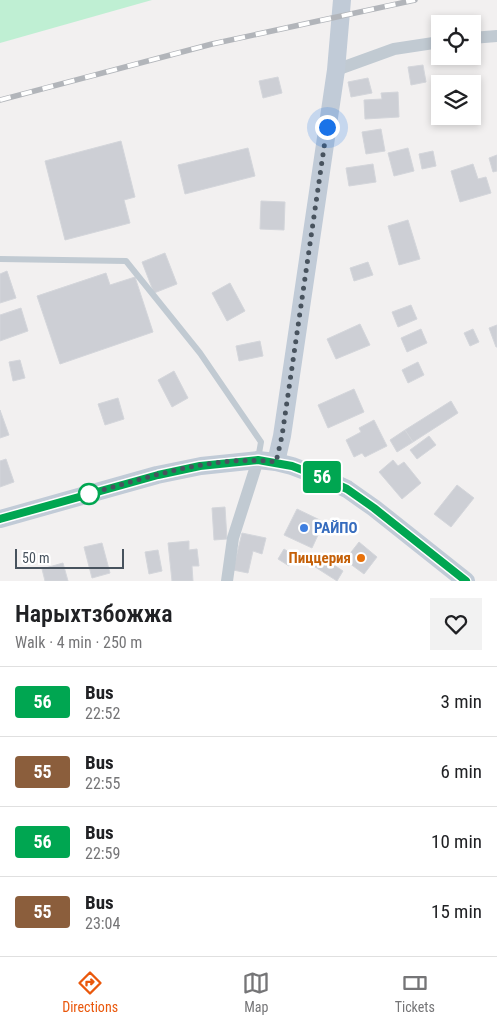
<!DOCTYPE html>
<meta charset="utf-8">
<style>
:root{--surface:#fff;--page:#f2f2f2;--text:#202124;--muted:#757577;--line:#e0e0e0;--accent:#ea580c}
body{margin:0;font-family:"Roboto Condensed",sans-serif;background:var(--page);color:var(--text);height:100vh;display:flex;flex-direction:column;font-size:19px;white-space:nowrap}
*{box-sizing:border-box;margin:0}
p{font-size:16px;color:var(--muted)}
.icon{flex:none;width:28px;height:28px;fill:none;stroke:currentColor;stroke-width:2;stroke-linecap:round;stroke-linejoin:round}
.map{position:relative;height:581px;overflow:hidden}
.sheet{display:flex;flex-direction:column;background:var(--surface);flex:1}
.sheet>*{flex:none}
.badge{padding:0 10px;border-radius:4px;font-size:18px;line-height:32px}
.controls{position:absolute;left:431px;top:15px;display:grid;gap:10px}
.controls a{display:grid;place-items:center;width:50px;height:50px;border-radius:0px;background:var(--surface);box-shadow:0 2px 8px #0003;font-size:25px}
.scale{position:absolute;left:15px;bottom:12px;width:109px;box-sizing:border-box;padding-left:5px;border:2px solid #48535e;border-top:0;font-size:14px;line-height:18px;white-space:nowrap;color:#48535e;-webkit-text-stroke:4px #fff;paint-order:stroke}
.you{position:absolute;width:25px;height:25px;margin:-12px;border:4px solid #fff;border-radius:50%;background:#1a73e8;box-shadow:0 0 0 8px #1a73e833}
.map>.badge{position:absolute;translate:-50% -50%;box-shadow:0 0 0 2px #fff}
.round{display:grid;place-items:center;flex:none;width:52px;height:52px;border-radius:0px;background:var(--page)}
.head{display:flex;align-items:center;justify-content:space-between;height:85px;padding:0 15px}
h1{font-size:24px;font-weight:600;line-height:38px}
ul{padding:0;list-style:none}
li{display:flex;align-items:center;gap:15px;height:70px;padding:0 15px;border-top:1px solid var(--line)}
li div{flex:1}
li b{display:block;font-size:19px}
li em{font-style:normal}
li .badge{min-width:55px;font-weight:700;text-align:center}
.tab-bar{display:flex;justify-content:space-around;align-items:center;height:70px;border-top:1px solid var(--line);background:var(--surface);font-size:14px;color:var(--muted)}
.tab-bar a{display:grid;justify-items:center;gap:2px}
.tab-bar .current{color:var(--accent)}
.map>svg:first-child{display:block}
.green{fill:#bfefd3}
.building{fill:#cdcfd5;stroke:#d4d6db}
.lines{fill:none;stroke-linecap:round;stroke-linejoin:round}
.lane{stroke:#c1cad2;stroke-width:6}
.street{stroke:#c1cad2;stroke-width:12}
.secondary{stroke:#c1cbd7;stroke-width:18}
.rail-casing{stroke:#b2b5ba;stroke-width:5.5}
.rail{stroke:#fff;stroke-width:4;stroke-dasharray:11;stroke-linecap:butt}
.line-casing{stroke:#fff;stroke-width:11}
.line{stroke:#00a651;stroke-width:8}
.walk{stroke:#48535e;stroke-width:5;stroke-dasharray:0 9}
.stop-dot{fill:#fff;stroke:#00a651;stroke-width:2.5}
.shop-dot{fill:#3f7fe0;stroke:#fff;stroke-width:2}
.food-dot{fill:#e8710a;stroke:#fff;stroke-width:2}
.labels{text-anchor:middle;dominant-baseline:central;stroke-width:5;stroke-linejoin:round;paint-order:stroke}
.shop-label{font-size:15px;font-weight:bold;fill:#366cbe;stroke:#fff;text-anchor:start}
.food-label{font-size:15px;font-weight:bold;fill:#c56008;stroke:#fff;text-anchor:end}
</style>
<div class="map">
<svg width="497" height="581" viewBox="0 0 497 581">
<rect width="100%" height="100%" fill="#f2f0f0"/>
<!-- green -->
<path class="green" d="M0,0h152l-152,43z"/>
<!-- building -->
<g class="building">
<path d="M423,65l3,17 -15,3 -3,-18z"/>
<path d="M278,77l4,16 -19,5 -4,-17z"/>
<path d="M368,78l4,15 -21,4 -3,-15z"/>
<path d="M398,92l1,25 -34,2 -1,-19 18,-1 -1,-6z"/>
<path d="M381,129l4,22 -19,3 -4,-22z"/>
<path d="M121,141l14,56 -11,3 6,23 -65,17 -20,-79z"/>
<path d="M248,148l7,28 -70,18 -7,-29z"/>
<path d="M408,148l6,23 -20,5 -6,-23z"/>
<path d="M433,151l3,15 -14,3 -3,-15z"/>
<path d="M497,155v16l-4,1 -4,-14z"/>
<path d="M373,164l3,18 -27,4 -3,-18z"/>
<path d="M473,164l5,15 8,-2 5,16 -31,9 -9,-31z"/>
<path d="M261,201l24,1 -1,28 -24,-1z"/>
<path d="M408,220l12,39 -21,6 -11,-39z"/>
<path d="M165,253l12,31 -23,9 -12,-31z"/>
<path d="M368,262l5,13 -19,6 -4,-13z"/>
<path d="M7,271l9,27 -16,5v-29z"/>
<path d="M106,273l4,12 25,-8 18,55 -93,32 -23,-68z"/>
<path d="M230,283l15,28 -18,10 -15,-28z"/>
<path d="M411,305l6,14 -19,8 -6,-15z"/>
<path d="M21,308l7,23 -28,10v-26z"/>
<path d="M360,324l10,21 -34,14 -9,-20z"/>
<path d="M497,325v22h-1l-7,-19z"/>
<path d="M421,329l6,14 -20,9 -6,-14z"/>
<path d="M473,329l6,13 -9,4 -6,-13z"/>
<path d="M260,341l3,15 -24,5 -3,-15z"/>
<path d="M20,360l5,18 -12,3 -4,-19z"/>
<path d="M418,362l6,13 -16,8 -6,-13z"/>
<path d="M174,371l14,27 -16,9 -14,-27z"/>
<path d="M354,389l10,23 -36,16 -10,-23z"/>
<path d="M118,398l6,21 -19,6 -7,-21z"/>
<path d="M451,401l7,12 -45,29 -8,-12z"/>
<path d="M0,410l9,25 -9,3z"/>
<path d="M374,420l13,26 -22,11 -3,-4 -8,4 -8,-17 15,-8 -2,-4z"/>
<path d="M405,430l8,12 -16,10 -7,-12z"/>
<path d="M429,436l7,9 -19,14 -7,-9z"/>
<path d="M6,459l8,23 -14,5v-26z"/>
<path d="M393,460l5,6 6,-4 17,21 -19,16 -23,-27z"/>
<path d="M457,485l17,13 -23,29 -17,-13z"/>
<path d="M225,507l2,32 -13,1 -2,-32z"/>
<path d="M297,509l27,13 -12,26 -28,-13z"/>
<path d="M242,533l24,5 -4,16 -9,-3 -5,22 -15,-3z"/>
<path d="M189,541v9l8,-1 2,17h-7l1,15h-21l-4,-38z"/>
<path d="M359,542l18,15 -13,17 -19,-14z"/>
<path d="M102,543l8,30 -18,5 -8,-31z"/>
<path d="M284,549l11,7 -6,10 -11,-7z"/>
<path d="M158,550l4,21 -13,3 -4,-22z"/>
<path d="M319,555l24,16 -6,10 -25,-16z"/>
<path d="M63,563l5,18h-23l-3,-12z"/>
</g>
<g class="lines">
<!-- lane -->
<path class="lane" d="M0,259l126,2 74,92 61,89 -3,17"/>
<!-- street -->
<g class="street">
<path d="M472,38l25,-2"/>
<path d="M336,70l58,-21 46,-7"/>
<path d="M227,581l6,-43 25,-78"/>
</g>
<!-- secondary -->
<g class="secondary">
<path d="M276,462l6,-26 54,-366 6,-70"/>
<path d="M0,519l157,-44 44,-9 57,-6 18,2 16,4 29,11 26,12 27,19 92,73"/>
</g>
<defs>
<path id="rail" d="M0,100l212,-56 203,-44"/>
</defs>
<!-- rail casing -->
<use href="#rail" class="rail-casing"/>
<!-- rail -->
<use href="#rail" class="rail"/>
</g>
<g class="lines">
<defs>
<path id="line" d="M0,519l158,-44 42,-9 58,-6 34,6 29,11 26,12 27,19 92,73"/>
</defs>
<!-- line casing -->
<use href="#line" class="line-casing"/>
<!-- line -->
<use href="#line" class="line"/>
<!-- walk -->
<path class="walk" d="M89,494h-1c58,-16 127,-40 188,-32l6,-26 45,-309"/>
</g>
<!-- markers -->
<circle class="stop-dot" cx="89" cy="494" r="10"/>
<circle class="shop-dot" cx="304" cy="528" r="5"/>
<circle class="food-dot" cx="361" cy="558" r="5"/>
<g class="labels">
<!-- shop labels -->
<g class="shop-label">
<text x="314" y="528">РАЙПО</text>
</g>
<!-- food labels -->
<g class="food-label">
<text x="351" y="558">Пиццерия</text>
</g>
</g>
</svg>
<div class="controls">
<a><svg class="icon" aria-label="locate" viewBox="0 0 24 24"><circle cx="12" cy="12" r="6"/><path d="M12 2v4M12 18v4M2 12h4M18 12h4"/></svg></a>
<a><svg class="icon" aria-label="layers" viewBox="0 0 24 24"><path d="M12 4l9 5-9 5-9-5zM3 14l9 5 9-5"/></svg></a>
</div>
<div class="scale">50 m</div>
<div class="you" style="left:327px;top:127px"></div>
<b class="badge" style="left:322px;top:477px;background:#00a651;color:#fff">56</b>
</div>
<section class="sheet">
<div class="head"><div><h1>Нарыхтзбожжа</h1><p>Walk · 4 min · 250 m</p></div><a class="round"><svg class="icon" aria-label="heart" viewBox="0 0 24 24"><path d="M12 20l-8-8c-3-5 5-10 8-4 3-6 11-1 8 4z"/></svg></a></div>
<ul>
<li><span class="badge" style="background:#00a651;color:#fff">56</span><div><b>Bus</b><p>22:52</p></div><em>3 min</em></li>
<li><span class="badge" style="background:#8b5e3c;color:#fff">55</span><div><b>Bus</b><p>22:55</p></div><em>6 min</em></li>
<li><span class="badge" style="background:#00a651;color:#fff">56</span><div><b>Bus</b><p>22:59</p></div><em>10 min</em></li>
<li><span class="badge" style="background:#8b5e3c;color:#fff">55</span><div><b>Bus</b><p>23:04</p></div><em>15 min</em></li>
</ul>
</section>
<nav class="tab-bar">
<a class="current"><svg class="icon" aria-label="directions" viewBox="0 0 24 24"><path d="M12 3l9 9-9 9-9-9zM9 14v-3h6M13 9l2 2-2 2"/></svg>Directions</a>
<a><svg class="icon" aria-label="map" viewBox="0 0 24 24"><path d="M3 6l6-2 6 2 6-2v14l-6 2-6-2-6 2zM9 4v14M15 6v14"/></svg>Map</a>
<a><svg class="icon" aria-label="tickets" viewBox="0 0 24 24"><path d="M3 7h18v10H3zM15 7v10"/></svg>Tickets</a>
</nav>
